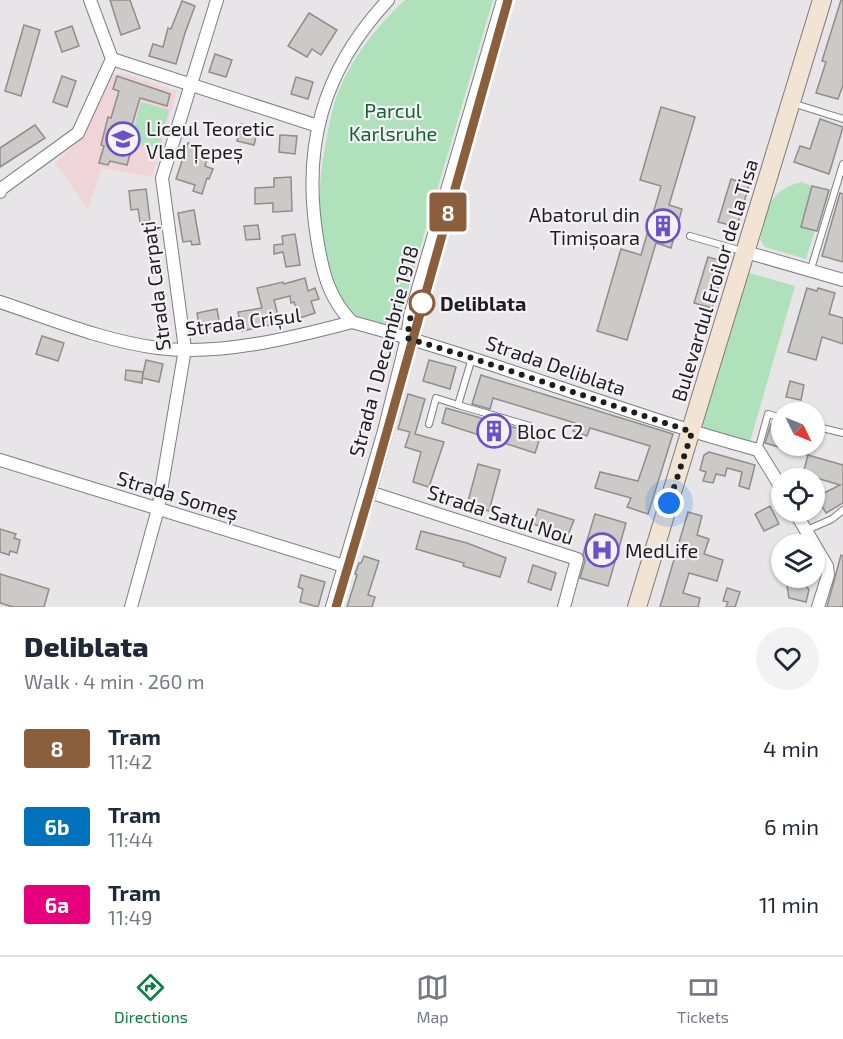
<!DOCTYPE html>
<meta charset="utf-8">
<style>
:root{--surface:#fff;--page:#f2f2f3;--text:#1f2937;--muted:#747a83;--line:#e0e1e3;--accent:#0b8043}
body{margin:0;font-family:"Exo 2",sans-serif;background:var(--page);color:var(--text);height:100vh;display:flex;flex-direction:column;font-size:22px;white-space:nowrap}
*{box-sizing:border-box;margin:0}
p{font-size:20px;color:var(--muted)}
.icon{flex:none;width:33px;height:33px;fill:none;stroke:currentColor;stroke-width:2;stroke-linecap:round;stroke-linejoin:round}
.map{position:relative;height:607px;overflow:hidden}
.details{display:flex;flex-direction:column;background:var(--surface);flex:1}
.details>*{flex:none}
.badge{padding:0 12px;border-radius:4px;font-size:21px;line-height:39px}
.needle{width:39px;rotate:133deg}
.controls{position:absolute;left:771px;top:402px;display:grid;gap:12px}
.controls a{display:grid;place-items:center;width:54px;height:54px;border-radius:50%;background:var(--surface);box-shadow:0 2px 4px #0004;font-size:30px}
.you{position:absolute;width:30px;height:30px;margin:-15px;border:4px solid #fff;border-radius:50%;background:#1a73e8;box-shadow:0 0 0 9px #1a73e833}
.map>.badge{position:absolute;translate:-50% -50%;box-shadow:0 0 0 3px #fff}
.round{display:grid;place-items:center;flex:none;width:63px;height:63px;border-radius:32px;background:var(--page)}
.summary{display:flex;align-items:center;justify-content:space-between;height:102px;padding:0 24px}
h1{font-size:28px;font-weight:800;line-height:45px}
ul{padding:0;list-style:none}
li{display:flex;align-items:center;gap:18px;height:78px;padding:0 24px}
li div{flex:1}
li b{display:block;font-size:22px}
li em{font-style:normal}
li .badge{min-width:66px;font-weight:700;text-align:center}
.tabs{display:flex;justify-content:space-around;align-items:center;height:84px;border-top:2px solid var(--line);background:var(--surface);font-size:16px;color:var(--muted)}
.tabs a{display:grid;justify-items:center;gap:3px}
.tabs .active{color:var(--accent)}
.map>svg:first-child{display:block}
.education{fill:#efd5d8}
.green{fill:#afe1ba}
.building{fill:#cccac7;stroke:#908d8b;stroke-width:1.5}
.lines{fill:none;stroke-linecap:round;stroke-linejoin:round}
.lane-casing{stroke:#7f7d80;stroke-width:8}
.street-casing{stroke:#7f7d80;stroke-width:14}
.secondary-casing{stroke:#7f7d80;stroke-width:20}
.lane{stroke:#fff;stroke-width:6}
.street{stroke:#fff;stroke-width:12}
.secondary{stroke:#f2e3d2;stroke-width:18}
.tram{stroke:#525152;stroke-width:1.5}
.line-casing{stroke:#fff;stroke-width:14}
.line{stroke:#8b5e3c;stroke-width:9}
.walk{stroke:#1f1e1f;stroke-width:6;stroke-dasharray:0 10.8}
.stop-dot{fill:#fff;stroke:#8b5e3c;stroke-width:3}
.labels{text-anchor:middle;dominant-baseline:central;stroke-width:4.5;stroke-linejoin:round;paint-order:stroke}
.park-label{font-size:20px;fill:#136432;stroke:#f4f2f6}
.poi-label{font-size:20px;fill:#1f1e1f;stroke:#f4f2f6;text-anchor:start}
.street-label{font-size:20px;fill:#1f1e1f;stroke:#f4f2f6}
.stop-label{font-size:20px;font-weight:bold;fill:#1f1e1f;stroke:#f4f2f6;text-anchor:start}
</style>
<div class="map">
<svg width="843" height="607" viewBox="0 0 843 607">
<rect width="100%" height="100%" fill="#e7e5e8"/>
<!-- education -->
<path class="education" d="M122,73l55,18 -25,86 -50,-9 -14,41 -33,-46 30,-28 22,-53 9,-8z"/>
<!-- green -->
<g class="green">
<path d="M405,0h88l-87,296 -14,35c-16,-5 -32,-9 -44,-21 -7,-7 -11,-20 -15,-29 -18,-49 -16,-94 -6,-144 3,-17 6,-33 13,-49 14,-33 39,-64 65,-88z"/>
<path d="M141,102l28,8 -11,40 -28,-8z"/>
<path d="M801,182l11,4 -11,40 14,4 -9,29 -41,-12 -5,-8c9,-30 7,-48 41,-57z"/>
<path d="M746,272l49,14 -46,159 -44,-15 -3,-8z"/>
</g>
<!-- building -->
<g class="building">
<path d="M110,0h20l10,28 -19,7z"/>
<path d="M841,0h2v85l-5,14 -22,-6 10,-31 -4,-1z"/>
<path d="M182,1l13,5 -10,27 -9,31 -27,-8 4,-12 10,3 5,-19 3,1z"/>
<path d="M309,13l28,17 -16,25 -9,-6 -5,8 -19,-11z"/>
<path d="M24,25l16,5 -19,66 -16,-5z"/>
<path d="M72,26l7,20 -17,6 -7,-20z"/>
<path d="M215,54l17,6 -6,17 -17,-5z"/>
<path d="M62,76l14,5 -9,26 -14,-5z"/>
<path d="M117,76l53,18 -3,12 -27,-8 -13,44 6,2 -6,21 -17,-4 -2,4 -9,-2 5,-17 -3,-1 7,-28 3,1 8,-27 -6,-2z"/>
<path d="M296,77l17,5 -5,17 -17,-5z"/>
<path d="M661,107l34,10 -26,88 13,4 -11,39 -15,-5 -29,97 -30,-9 24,-82 20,6 20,-69 -21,-6z"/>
<path d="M820,119l23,8 -14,47 -35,-12 6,-16 10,3z"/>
<path d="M241,124l17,5 -4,16 -17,-4z"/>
<path d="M35,125l10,13 -45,29v-19z"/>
<path d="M280,135l17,1 -2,18 -16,-2z"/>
<path d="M188,143l22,7 -5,16 8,3 -4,10 -2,-1 -5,16 -9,-3 2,-6 -19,-6z"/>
<path d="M291,177l1,34 -19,1v-9l-18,1v-16l19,-1v-9z"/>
<path d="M731,179l18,6 -12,42 -19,-5z"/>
<path d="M812,186l17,4 -12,41 -16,-4z"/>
<path d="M146,189l4,32 -10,1 -2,-13 -7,1 -2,-19z"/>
<path d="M840,193l3,1v68l-21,-6z"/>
<path d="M194,210l6,34 -8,1 -1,-4 -8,1 -5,-29z"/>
<path d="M258,225l2,14 -14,1 -2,-14z"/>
<path d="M295,234l5,31 -14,2 -3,-15 -9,2v-9l9,-1 -1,-8z"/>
<path d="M708,257l18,5 -14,46 -18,-5z"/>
<path d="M305,278l3,13 7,-3 4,11 -8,2 4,12 -15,5 -6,-16 -3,1 -1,-7 -16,4 6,23 -38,8 -4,-19 24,-4 -5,-20 26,-6 1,2z"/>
<path d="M807,288l10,3 1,-3 17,5 -6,21 14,4v26l-21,-7 -6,23 -28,-8z"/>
<path d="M217,309l3,17 -20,4 -3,-17z"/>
<path d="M42,336l22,7 -6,18 -22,-7z"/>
<path d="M146,360l17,4 -4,18 -17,-4z"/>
<path d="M429,360l27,7 -6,22 -27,-8z"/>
<path d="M126,370l17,2 -1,11 -17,-3z"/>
<path d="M481,375l192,59 -25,80 -21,-7 4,-9 -36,-10 5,-16 38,9 12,-35 -60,-18 -3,8 -14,-5 2,-8 -82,-25 -3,11 -18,-5z"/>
<path d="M790,381l14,4 -3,15 -15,-3z"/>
<path d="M408,394l17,5 -10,35 29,8 -15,45 -16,-5 8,-30 -16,-5 5,-15 -12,-3z"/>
<path d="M446,408l95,27 -6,18 -93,-30z"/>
<path d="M771,424l11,3v21l-17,-5z"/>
<path d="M784,446h27l-3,9 -25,-7z"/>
<path d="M709,452l46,13 -6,24 -10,-3 3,-14 -15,-4 -2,8 -9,-2 -3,9 -10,-2 3,-9 -6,-2 4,-15z"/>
<path d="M808,455l35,10v38l-17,10 -7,-12 4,-2 -3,-4 20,-10 -37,-11z"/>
<path d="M478,464l22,6 -11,41 -22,-6z"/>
<path d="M770,506l9,18 -15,7 -9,-17z"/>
<path d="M538,509l36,11 -6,15 -35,-11z"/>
<path d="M688,512l14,4 -5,19 12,4 -5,15 19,6 -6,21 -28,-8 -6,20 17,5 -2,9h-38z"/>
<path d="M595,514l31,9 -18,63 -28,-8 5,-17 -2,-7z"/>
<path d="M0,529l16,5 -2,4 6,2 -3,13 -7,-2 -1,4 -9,-3z"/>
<path d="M421,531l46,12 39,15 -6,19 -37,-11 1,-3 -48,-14z"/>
<path d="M841,555l2,1v51h-16z"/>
<path d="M364,556l15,5 -11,34 7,2 -3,10h-25l10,-32 -2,-1 4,-11h2z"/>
<path d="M533,565l23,8 -5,17 -23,-8z"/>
<path d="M0,574l49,15 -5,18h-31l-13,-4z"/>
<path d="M301,575l24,7 -7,25 -18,-5 3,-13 -5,-2z"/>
<path d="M803,581l6,9 -3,12 -17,-4 -2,-12z"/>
<path d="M727,588l13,4 -5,15h-9l2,-5 -5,-1z"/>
</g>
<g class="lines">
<defs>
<g id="lane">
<path d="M792,103l51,16"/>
<path d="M690,236l52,15"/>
<path d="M810,272l33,-108"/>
<path d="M472,358l-14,47 72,21"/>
<path d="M429,424l7,-26 22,7"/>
<path d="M814,426l29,7"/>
<path d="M758,450l10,-36 14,4"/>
<path d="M807,530l25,-11 11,-9"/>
</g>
<g id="street">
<path d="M388,0c-66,71 -87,148 -70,244 5,30 12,56 34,78 137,37 269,91 406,128l24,39"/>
<path d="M112,59l206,67"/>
<path d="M0,192l1,-3 77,-56 34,-74 -22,-59"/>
<path d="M746,252l97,28"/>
<path d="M0,302c51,17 104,39 158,46 62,8 134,-10 194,-26"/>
<path d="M0,460l344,106"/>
<path d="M366,491l211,68 -13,48"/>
<path d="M795,512l32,54 1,9 -10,32"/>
<path d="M131,607l27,-98 27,-160 -23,-171 55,-178"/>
<path d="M332,607l52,-176 23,-93 3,-22 93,-316"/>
</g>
<path id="secondary" d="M637,607l185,-607"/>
</defs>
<!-- lane casing -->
<use href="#lane" class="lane-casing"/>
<!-- street casing -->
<use href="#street" class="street-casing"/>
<!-- secondary casing -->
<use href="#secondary" class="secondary-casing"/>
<!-- lane -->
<use href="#lane" class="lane"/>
<!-- street -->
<use href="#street" class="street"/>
<!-- secondary -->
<use href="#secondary" class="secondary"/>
<!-- tram -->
<path class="tram" d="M340,607l36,-113 137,-494"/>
</g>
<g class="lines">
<defs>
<path id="line" d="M336,607l34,-115 138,-492"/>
</defs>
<!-- line casing -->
<use href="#line" class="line-casing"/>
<!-- line -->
<use href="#line" class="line"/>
<!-- walk -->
<path class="walk" d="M422,303l-10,5 -5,30 65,20 220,74 -23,71"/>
</g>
<!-- icons -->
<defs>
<symbol id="school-ring" viewBox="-11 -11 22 22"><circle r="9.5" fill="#f4f2f6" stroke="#6b50c9" stroke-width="1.5"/><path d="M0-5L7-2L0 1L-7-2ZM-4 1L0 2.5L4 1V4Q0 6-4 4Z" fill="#6b50c9"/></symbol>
<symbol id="building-ring" viewBox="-11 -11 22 22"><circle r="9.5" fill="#f4f2f6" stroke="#6b50c9" stroke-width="1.5"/><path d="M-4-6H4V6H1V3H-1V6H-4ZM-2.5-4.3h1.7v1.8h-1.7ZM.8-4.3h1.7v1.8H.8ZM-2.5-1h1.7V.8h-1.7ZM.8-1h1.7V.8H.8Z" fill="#6b50c9"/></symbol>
<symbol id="hospital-ring" viewBox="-11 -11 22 22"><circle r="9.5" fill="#f4f2f6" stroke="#6b50c9" stroke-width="1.5"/><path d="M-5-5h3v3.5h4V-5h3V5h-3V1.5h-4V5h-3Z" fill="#6b50c9"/></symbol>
</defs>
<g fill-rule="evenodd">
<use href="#school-ring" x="104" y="120" width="38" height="38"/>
<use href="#building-ring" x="644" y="207" width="38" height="38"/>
<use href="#building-ring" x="475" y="412" width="38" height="38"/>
<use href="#hospital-ring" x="583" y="531" width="38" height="38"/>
</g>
<!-- markers -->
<circle class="stop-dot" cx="422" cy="303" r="12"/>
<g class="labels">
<!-- park labels -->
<g class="park-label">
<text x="393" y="110">Parcul<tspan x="393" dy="23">Karlsruhe</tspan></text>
</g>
<!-- poi labels -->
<g class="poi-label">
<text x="146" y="128">Liceul Teoretic<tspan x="146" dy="23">Vlad Țepeș</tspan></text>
<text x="640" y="214" text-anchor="end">Abatorul din<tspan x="640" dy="23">Timișoara</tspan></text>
<text x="517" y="431">Bloc C2</text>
<text x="625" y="550">MedLife</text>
</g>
<!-- street labels -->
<g class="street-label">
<text transform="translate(714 280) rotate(-73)">Bulevardul Eroilor de la Tisa</text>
<text transform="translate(155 286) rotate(-97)">Strada Carpați</text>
<text transform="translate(243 321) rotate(-7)">Strada Crișul</text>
<text transform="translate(383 351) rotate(-75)">Strada 1 Decembrie 1918</text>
<text transform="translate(556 365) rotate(19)">Strada Deliblata</text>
<text transform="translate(178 495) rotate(17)">Strada Someș</text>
<text transform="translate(501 514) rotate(18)">Strada Satul Nou</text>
</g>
<!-- stop labels -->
<g class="stop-label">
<text x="440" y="303">Deliblata</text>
</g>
</g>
</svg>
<div class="controls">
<a><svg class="needle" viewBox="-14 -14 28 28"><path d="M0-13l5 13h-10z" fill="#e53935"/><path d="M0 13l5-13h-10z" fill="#747a83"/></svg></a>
<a><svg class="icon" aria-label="locate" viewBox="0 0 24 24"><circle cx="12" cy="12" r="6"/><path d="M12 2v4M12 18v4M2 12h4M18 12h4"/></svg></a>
<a><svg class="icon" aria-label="layers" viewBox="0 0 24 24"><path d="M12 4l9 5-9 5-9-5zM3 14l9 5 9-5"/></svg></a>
</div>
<div class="you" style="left:669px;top:503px"></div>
<b class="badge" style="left:448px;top:212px;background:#8b5e3c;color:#fff">8</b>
</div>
<section class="details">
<div class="summary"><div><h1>Deliblata</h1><p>Walk · 4 min · 260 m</p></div><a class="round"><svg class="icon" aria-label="heart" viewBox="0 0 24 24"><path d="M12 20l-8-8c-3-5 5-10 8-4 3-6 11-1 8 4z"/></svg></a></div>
<ul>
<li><span class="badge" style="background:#8b5e3c;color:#fff">8</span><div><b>Tram</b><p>11:42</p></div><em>4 min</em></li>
<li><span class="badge" style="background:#0072bc;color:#fff">6b</span><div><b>Tram</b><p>11:44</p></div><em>6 min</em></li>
<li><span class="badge" style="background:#e6007e;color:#fff">6a</span><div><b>Tram</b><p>11:49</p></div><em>11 min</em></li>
</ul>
</section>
<nav class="tabs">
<a class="active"><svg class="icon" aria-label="directions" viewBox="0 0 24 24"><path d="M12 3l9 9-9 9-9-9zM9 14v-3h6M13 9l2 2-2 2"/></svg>Directions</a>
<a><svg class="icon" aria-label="map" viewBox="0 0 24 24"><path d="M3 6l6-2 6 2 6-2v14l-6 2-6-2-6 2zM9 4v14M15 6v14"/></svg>Map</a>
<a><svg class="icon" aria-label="tickets" viewBox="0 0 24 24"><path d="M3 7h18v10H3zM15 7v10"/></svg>Tickets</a>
</nav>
